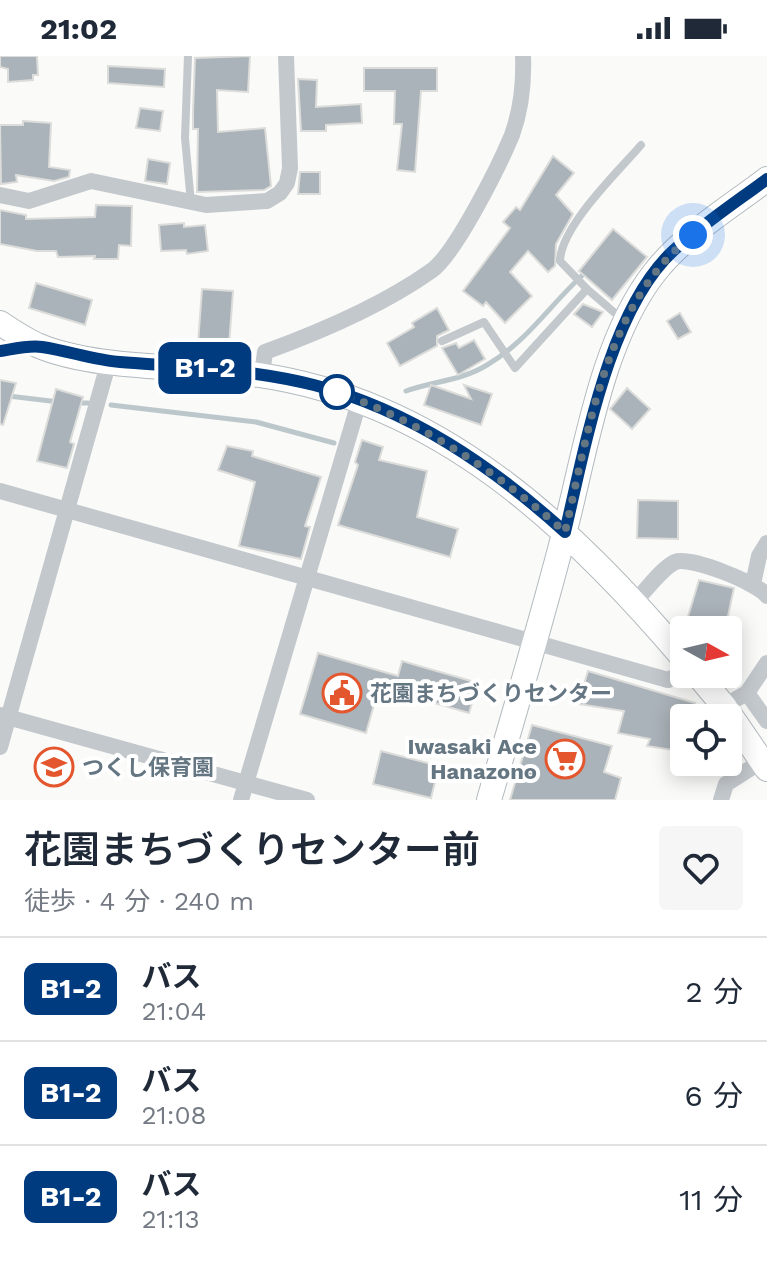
<!DOCTYPE html>
<html lang="ja">
<meta charset="utf-8">
<style>
:root{--surface:#fff;--page:#f6f6f7;--text:#1f2937;--muted:#747a83;--line:#e0e1e3}
body{margin:0;font-family:"Work Sans","Noto Sans JP",sans-serif;background:var(--page);color:var(--text);height:100vh;display:flex;flex-direction:column;font-size:30px;white-space:nowrap}
*{box-sizing:border-box;margin:0}
p{font-size:26px;color:var(--muted)}
.icon{flex:none;width:44px;height:44px;fill:none;stroke:currentColor;stroke-width:2;stroke-linecap:round;stroke-linejoin:round}
.map{position:relative;height:744px;overflow:hidden}
.details{display:flex;flex-direction:column;background:var(--surface);flex:1}
.details>*{flex:none}
.badge{padding:0 16px;border-radius:12px;font-size:28px;line-height:52px}
.needle{width:52px;rotate:98deg}
.controls{position:absolute;left:670px;top:560px;display:grid;gap:16px}
.controls a{display:grid;place-items:center;width:72px;height:72px;border-radius:8px;background:var(--surface);box-shadow:0 4px 20px #0003;font-size:40px}
.you{position:absolute;width:40px;height:40px;margin:-20px;border:6px solid #fff;border-radius:50%;background:#1a73e8;box-shadow:0 0 0 12px #1a73e833}
.map>.badge{position:absolute;translate:-50% -50%;box-shadow:0 0 0 4px #fff}
.round{display:grid;place-items:center;flex:none;width:84px;height:84px;border-radius:8px;background:var(--page)}
.head{display:flex;align-items:center;justify-content:space-between;height:136px;padding:0 24px}
h1{font-size:38px;font-weight:600;line-height:60px}
ul{padding:0;list-style:none}
li{display:flex;align-items:center;gap:24px;height:104px;padding:0 24px;border-top:2px solid var(--line)}
li div{flex:1}
li b{display:block;font-size:30px}
li em{font-style:normal}
li .badge{min-width:88px;font-weight:700;text-align:center}
.status{display:flex;justify-content:space-between;align-items:center;height:56px;padding:0 40px;background:var(--surface);direction:ltr}
.status svg{height:22px;fill:currentColor}
.map>svg:first-child{display:block}
.lines{fill:none;stroke-linecap:round;stroke-linejoin:round}
.stream{stroke:#bbc7cb;stroke-width:5}
.building{fill:#aab3b9;stroke:#dcdcda;stroke-width:2}
.secondary-casing{stroke:#b3babf;stroke-width:26}
.lane{stroke:#c3c8cc;stroke-width:8}
.street{stroke:#c3c8cc;stroke-width:16}
.secondary{stroke:#fff;stroke-width:24}
.line-casing{stroke:#fff;stroke-width:18}
.line{stroke:#003b80;stroke-width:12}
.walk{stroke:#657683;stroke-width:8;stroke-dasharray:0 14.4}
.stop-dot{fill:#fff;stroke:#003b80;stroke-width:4}
.labels{text-anchor:middle;dominant-baseline:central;stroke-width:8;stroke-linejoin:round;paint-order:stroke}
.poi-label{font-size:22px;font-weight:bold;fill:#657683;stroke:#fff;text-anchor:start}
</style>
<div class="status"><b>21:02</b><svg viewBox="0 0 49 12"><path d="M0 12V9h3v3zM5 12V6h3v6zM10 12V3h3v9zM15 12V0h3v12zM26 1h20v11H26zM47 4h2v5h-2z"/></svg></div>
<div class="map">
<svg width="767" height="744" viewBox="0 0 767 744">
<rect width="100%" height="100%" fill="#fafaf8"/>
<g class="lines">
<!-- stream -->
<g class="stream">
<path d="M406,335c27,-10 55,-10 81,-26 40,-23 65,-63 99,-93"/>
<path d="M0,339l59,7"/>
<path d="M77,347h11"/>
<path d="M111,349l145,17 78,21"/>
</g>
</g>
<!-- building -->
<g class="building">
<path d="M0,0h37l1,19h-5v5l-25,2v-13l-8,-2z"/>
<path d="M250,0l-2,36 -31,-2 1,42 47,-4 6,58 -7,4 -67,2 1,-63h-5v-17l2,-54z"/>
<path d="M108,10l57,3 -1,18 -56,-4z"/>
<path d="M364,12h73v23h-16l-6,81 -18,-2 5,-46h-8l1,-33h-31z"/>
<path d="M298,23l19,1 -1,27 45,-3 1,19 -36,2v6h-25z"/>
<path d="M140,52l23,3 -3,20 -24,-3z"/>
<path d="M23,65l28,2 -2,44 21,3 -1,7 -15,4 -38,-6 1,7 -16,2 -1,-59h23z"/>
<path d="M553,100l21,17 -18,22 17,19 -17,30 -1,22 -7,6 -20,-21 -18,21 22,24 -27,27 -19,-21 -3,4 -20,-15 47,-63 -7,-6 13,-15 4,3z"/>
<path d="M148,103l22,4 -3,21 -22,-3z"/>
<path d="M300,116h20v22h-22z"/>
<path d="M96,149l36,1 -1,40 -12,-1 -1,14h-24l1,-3 -37,1 -2,-6h-19l-37,-7v-34l26,5v4l69,-2z"/>
<path d="M184,167v4l21,-2 3,26 -21,3 -1,-4 -25,1 -2,-26z"/>
<path d="M613,173l34,28 -35,43 -33,-29z"/>
<path d="M36,227l56,17 -7,25 -56,-17z"/>
<path d="M202,233l31,2 -4,55 -31,-3z"/>
<path d="M583,248l20,8 -11,15 -18,-13z"/>
<path d="M437,252l12,22 -12,6v10l-37,20 -13,-23 27,-16 -2,-4z"/>
<path d="M680,257l11,19 -13,7 -11,-18z"/>
<path d="M474,284l11,19 -27,16 -16,-27 14,-5 3,5z"/>
<path d="M0,324l16,3 -13,42 -3,-1z"/>
<path d="M431,329l40,14 -7,-14 28,9 -11,31 -57,-20z"/>
<path d="M627,332l23,21 -18,20 -22,-20z"/>
<path d="M56,333l27,8 -13,45 4,2 -7,24 -30,-7z"/>
<path d="M362,384l21,7 -4,13 48,11 -10,46 41,12 -8,28 -112,-32 20,-60 -3,-3z"/>
<path d="M227,390l26,5 -1,5 69,21 -16,49 5,1 -9,32 -62,-13 16,-64 -37,-12z"/>
<path d="M638,444l40,1v38l-41,-1z"/>
<path d="M699,524l35,8 -9,42h-41z"/>
<path d="M318,597l80,23 4,-15 76,22 -9,30 -90,-26 -13,46 -66,-19z"/>
<path d="M588,615l107,32 -5,15h-6v16l-6,17 -31,-5 3,-7 -32,-6 6,-22 -46,-7z"/>
<path d="M532,669l80,21 -8,26 17,6 -6,22h-105z"/>
<path d="M381,695l58,15 -8,32 -58,-14z"/>
</g>
<g class="lines">
<defs>
<g id="secondary">
<path d="M0,267c12,8 24,16 37,22 60,26 156,20 222,30 180,26 312,151 425,284"/>
<path d="M697,618l27,32 43,63"/>
<path d="M489,744c26,-90 53,-180 76,-270 21,-81 37,-191 90,-258 29,-37 74,-64 112,-93"/>
</g>
</defs>
<!-- secondary casing -->
<use href="#secondary" class="secondary-casing"/>
<!-- lane -->
<g class="lane">
<path d="M188,0l-3,82 6,65"/>
<path d="M587,233l-27,-28c1,-35 58,-89 81,-116"/>
<path d="M442,285l42,-19 31,46 72,-79 36,31"/>
</g>
<!-- street -->
<g class="street">
<path d="M0,139l29,6 62,-20 115,24 61,-4 13,-8 7,-10 3,-15 -4,-112"/>
<path d="M0,295l38,-5"/>
<path d="M262,319l3,-23c55,-20 118,-47 166,-81 24,-16 69,-107 81,-136 9,-25 12,-53 11,-79"/>
<path d="M0,435l668,189 16,-8"/>
<path d="M753,528l6,-28 8,-13"/>
<path d="M635,546c11,-12 26,-33 40,-40 15,-6 83,21 92,34"/>
<path d="M747,637l20,28"/>
<path d="M724,650l23,-13 20,-30"/>
<path d="M0,659l307,85"/>
<path d="M0,691l109,-386"/>
<path d="M241,744l119,-401"/>
<path d="M721,744l5,-16 36,-23"/>
</g>
<!-- secondary -->
<use href="#secondary" class="secondary"/>
</g>
<g class="lines">
<defs>
<path id="line" d="M0,295c13,-2 29,-6 42,-4 27,4 52,13 78,15 65,5 131,7 194,23 96,25 178,81 251,147 20,-84 44,-223 109,-282 29,-26 62,-48 93,-71"/>
</defs>
<!-- line casing -->
<use href="#line" class="line-casing"/>
<!-- line -->
<use href="#line" class="line"/>
<!-- walk -->
<path class="walk" d="M337,336c84,30 159,79 228,140 24,-101 40,-229 128,-297"/>
</g>
<!-- icons -->
<defs>
<symbol id="civic-ring" viewBox="-11 -11 22 22"><circle r="9.5" fill="#fff" stroke="#e4572e" stroke-width="1.5"/><path d="M-.6-6.5H3V-4.5H.6V-3L4-1V1h2V6H-6V1h2V-1L-.6-3ZM-1.2 2.5V6h2.4V2.5Z" fill="#e4572e"/></symbol>
<symbol id="supermarket-ring" viewBox="-11 -11 22 22"><circle r="9.5" fill="#fff" stroke="#e4572e" stroke-width="1.5"/><path d="M-6-5.5h2.5l.6 2H6L4.5 2H-2.5L-4.4-4H-6ZM-1.5 3.2a1.3 1.3 0 1 0 .1 0ZM3 3.2a1.3 1.3 0 1 0 .1 0Z" fill="#e4572e"/></symbol>
<symbol id="school-ring" viewBox="-11 -11 22 22"><circle r="9.5" fill="#fff" stroke="#e4572e" stroke-width="1.5"/><path d="M0-5L7-2L0 1L-7-2ZM-4 1L0 2.5L4 1V4Q0 6-4 4Z" fill="#e4572e"/></symbol>
</defs>
<g fill-rule="evenodd">
<use href="#civic-ring" x="320" y="615" width="44" height="44"/>
<use href="#supermarket-ring" x="543" y="681" width="44" height="44"/>
<use href="#school-ring" x="32" y="689" width="44" height="44"/>
</g>
<!-- markers -->
<circle class="stop-dot" cx="337" cy="336" r="16"/>
<g class="labels">
<!-- poi labels -->
<g class="poi-label">
<text x="370" y="637">花園まちづくりセンター</text>
<text x="537" y="690" text-anchor="end">Iwasaki Ace<tspan x="537" dy="25">Hanazono</tspan></text>
<text x="82" y="711">つくし保育園</text>
</g>
</g>
</svg>
<div class="controls">
<a><svg class="needle" viewBox="-14 -14 28 28"><path d="M0-13l5 13h-10z" fill="#e53935"/><path d="M0 13l5-13h-10z" fill="#747a83"/></svg></a>
<a><svg class="icon" aria-label="locate" viewBox="0 0 24 24"><circle cx="12" cy="12" r="6"/><path d="M12 2v4M12 18v4M2 12h4M18 12h4"/></svg></a>
</div>
<div class="you" style="left:693px;top:179px"></div>
<b class="badge" style="left:205px;top:312px;background:#003b80;color:#fff">B1-2</b>
</div>
<section class="details">
<div class="head"><div><h1>花園まちづくりセンター前</h1><p>徒歩 · 4 分 · 240 m</p></div><a class="round"><svg class="icon" aria-label="heart" viewBox="0 0 24 24"><path d="M12 20l-8-8c-3-5 5-10 8-4 3-6 11-1 8 4z"/></svg></a></div>
<ul>
<li><span class="badge" style="background:#003b80;color:#fff">B1-2</span><div><b>バス</b><p>21:04</p></div><em>2 分</em></li>
<li><span class="badge" style="background:#003b80;color:#fff">B1-2</span><div><b>バス</b><p>21:08</p></div><em>6 分</em></li>
<li><span class="badge" style="background:#003b80;color:#fff">B1-2</span><div><b>バス</b><p>21:13</p></div><em>11 分</em></li>
</ul>
</section>
